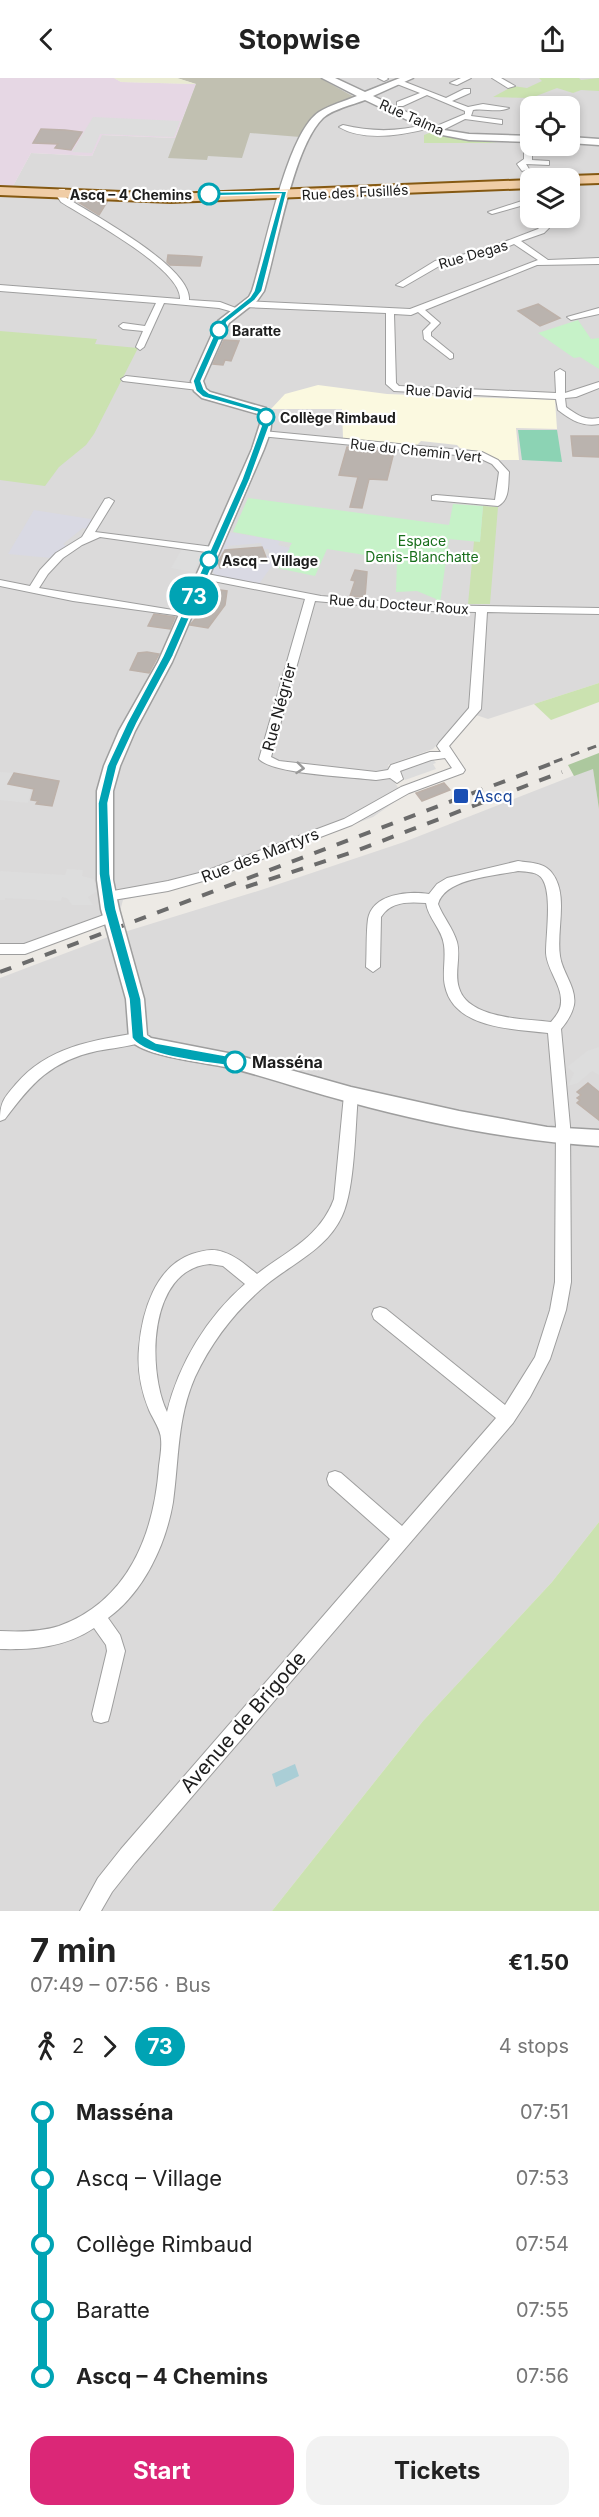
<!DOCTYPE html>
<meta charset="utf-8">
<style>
:root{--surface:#fff;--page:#f2f2f2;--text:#222;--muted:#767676;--accent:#db2777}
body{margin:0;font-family:Inter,sans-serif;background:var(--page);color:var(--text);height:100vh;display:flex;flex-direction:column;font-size:22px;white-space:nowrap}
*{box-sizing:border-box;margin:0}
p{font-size:20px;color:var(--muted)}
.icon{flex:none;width:33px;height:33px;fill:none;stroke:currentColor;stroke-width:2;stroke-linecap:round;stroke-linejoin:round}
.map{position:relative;height:1833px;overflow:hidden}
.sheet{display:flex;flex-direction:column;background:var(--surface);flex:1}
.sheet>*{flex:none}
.badge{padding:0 12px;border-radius:20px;font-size:21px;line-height:39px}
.buttons{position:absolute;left:520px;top:18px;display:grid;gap:12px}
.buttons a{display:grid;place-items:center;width:60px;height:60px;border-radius:12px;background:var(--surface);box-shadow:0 3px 9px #0003;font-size:30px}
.map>.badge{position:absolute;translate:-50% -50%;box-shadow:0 0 0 3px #fff}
.legs{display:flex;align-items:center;gap:9px;height:66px;padding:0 30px;font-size:20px}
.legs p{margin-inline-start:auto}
.head{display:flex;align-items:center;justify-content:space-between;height:102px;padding:0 30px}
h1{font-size:33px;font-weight:700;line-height:45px}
.button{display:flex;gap:12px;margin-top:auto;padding:12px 30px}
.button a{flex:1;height:69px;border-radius:18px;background:var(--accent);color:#fff;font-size:24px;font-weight:700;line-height:69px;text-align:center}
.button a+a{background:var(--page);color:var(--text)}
ul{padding:0 30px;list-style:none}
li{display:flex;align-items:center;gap:21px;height:66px;font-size:22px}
li i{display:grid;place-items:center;width:9px;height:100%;margin:0 8px;background:currentColor}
li i::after{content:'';width:15px;height:15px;margin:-8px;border:4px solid;border-radius:50%;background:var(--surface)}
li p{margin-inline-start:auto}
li:first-child i{background:linear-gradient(#0000 50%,currentColor 0)}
li:last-child i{background:linear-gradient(currentColor 50%,#0000 0)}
header{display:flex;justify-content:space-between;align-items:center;height:78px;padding:0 30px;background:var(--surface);font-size:27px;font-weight:700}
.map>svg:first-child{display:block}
.residential{fill:#dbdada;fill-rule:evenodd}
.industrial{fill:#e6d7e4}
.education{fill:#fbf9e0}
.construction{fill:#c1c0b1}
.farmland{fill:#e9ead2}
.grass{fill:#cbe2b0}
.forest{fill:#acc89e}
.park{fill:#c6f2c8}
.pitch{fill:#8cd3b4}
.parking{fill:#ddd}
.plaza{fill:#d9d9e3;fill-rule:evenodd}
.water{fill:#aaced6}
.building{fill:#bab3ae;stroke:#bdb1a9;stroke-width:1.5}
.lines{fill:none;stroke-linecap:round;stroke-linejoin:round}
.minor-casing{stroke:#9e9e9e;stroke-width:2}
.tertiary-casing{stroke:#9e9e9e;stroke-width:3}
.primary-casing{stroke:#855912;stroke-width:4}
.minor{fill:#fff;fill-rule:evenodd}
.tertiary{fill:#fff;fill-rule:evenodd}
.primary{fill:#f0cda6;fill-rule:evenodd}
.rail-far1{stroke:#6b6b6b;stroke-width:3;stroke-dasharray:9 9;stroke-linecap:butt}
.rail{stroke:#6b6b6b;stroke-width:4;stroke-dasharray:12 12;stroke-linecap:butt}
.oneway{stroke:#999}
.line-1{fill:#00a3b4;stroke:#fff;stroke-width:1.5}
.stop-1-dot{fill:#fff;stroke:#00a3b4;stroke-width:3}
.transit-dot{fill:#1a4fb4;stroke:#fff;stroke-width:2}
.labels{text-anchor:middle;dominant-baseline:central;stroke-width:4.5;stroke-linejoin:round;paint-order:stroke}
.far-street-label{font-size:14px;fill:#1d1d1d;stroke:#fff}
.far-stop-label{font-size:14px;font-weight:bold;fill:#1d1d1d;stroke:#fff;text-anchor:start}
.far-park-label{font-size:14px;fill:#186e1b;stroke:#fff}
.street-label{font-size:16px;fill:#1d1d1d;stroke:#fff}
.transit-label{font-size:16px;fill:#164399;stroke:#fff;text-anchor:start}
.stop-label{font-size:16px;font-weight:bold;fill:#1d1d1d;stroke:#fff;text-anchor:start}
.near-street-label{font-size:20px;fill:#1d1d1d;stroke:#fff}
</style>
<header><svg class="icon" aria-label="back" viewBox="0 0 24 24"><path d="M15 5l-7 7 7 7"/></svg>Stopwise<svg class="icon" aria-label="share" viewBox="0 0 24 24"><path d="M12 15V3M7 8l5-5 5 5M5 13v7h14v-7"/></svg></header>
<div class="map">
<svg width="599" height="1833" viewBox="0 0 599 1833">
<rect width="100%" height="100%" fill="#edeae5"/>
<!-- residential -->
<g class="residential">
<path d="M177,0h422v605l-111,36 -21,-7 -34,37 -45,16 3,11 12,20 -30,21 -181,68 -69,15 -4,15 -119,37v-766h13l18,-33 61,3 9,-21 74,3 21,-54zM531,28h39v40h-39zM531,100h39v40h-39z"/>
<path d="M593,690l6,41v713l-47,60 -129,139 -151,190h-272v-933l108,-41 153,-47 143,-48z"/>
</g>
<!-- industrial -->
<path class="industrial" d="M0,0h114l7,4 75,2 -21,54 -73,-3 -10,21 -61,-3 -18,33h-13z"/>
<!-- education -->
<path class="education" d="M318,307l69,9 168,6 2,29 -41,-1 3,32h-20l-16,-8 -23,-4 -3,-3 -36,-4 -4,4 -74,-7 -1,-29h-71l14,-15z"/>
<!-- construction -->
<path class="construction" d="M177,0h143l34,19 -42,21 -12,19 -50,-4 -8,25 -34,-2 -1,4 -39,-2 28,-74z"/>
<!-- farmland -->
<path class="farmland" d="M114,0h63l19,6 -75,-2z"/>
<!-- grass -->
<g class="grass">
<path d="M539,0h40l2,2 18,-2v13l-18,-1 -8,3 -16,-5 -26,10 -38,-1 20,-11 14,2 15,-7z"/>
<path d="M432,54l25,7 41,4h-74v-8z"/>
<path d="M0,253l97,8 -2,5 43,4 -44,86 -8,11 -27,22 -14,19 -45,-6z"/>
<path d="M483,428l15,1 -8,97h-22l6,-63h6z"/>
<path d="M599,605v19l-48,18 -17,-16z"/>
<path d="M599,1444v389h-327l151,-190 129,-139z"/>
</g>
<!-- forest -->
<path class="forest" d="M599,675v56l-6,-40 -19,7 -6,-11z"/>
<!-- park -->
<g class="park">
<path d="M578,242l13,19 8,-1v31l-19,-12 -6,1 -36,-25z"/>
<path d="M248,420l201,27 4,-21 30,2 -3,36 -31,-3 -9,64h-4v-4l-19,-8 -21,1 1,-32 -70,-11 -12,27 -38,-8 15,-25 -59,-11z"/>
</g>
<!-- pitch -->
<path class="pitch" d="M518,352h39l5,32 -40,-2z"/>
<!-- parking -->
<g class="parking">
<path d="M93,39l87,4 -6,16 -74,-3 -8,19 -20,-1z"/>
<path d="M183,469l21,4 -10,21 -23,-4z"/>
<path d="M426,674l10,11 -3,1 3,5 -31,11 -10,-12 3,-1 -4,-4z"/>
<path d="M0,694l14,1 -8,12 26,4 -4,14 -28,-3z"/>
<path d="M67,791l16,1 -1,6 12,3 2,13 -8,5 5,8h-21l-5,-7 -5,-1 -1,4 -56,-3v2h-5v-29l65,4z"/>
<path d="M599,969v28l-7,-4 -14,12 -10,3 6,-13 -7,-6 20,-16z"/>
</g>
<!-- plaza -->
<g class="plaza">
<path d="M34,432l57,9 4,3 -5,8 -7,-2 -20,16 6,3 -18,11 -43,-4z"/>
<path d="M228,454l52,9 -2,4 12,3 -13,20 -6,-1 -12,17 -44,-9 -4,-6zM261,465l2,7 5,-1 2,6 -31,8v3l-20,1 -1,-9 4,-2 -1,-4 7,-3 -1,-3z"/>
</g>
<!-- water -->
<path class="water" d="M295,1686l4,12 -23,11 -4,-13z"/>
<!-- building -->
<g class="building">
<path d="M41,51l24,1 17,2 -11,18 -16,-2 3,-4 -25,-1z"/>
<path d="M75,122l32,2 -8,13z"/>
<path d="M168,177l21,1 13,1 -2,9 -30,-1 -3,-3z"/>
<path d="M538,226l22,14 -20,8 -22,-15z"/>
<path d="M224,262l15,1 -8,20 -6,-1 -2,5 -10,-1z"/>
<path d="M571,358h28v21l-26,-1z"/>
<path d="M347,369l47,5 -7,28 -18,-1 -7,29 -12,-1 8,-30 -19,-2z"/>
<path d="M262,469l5,13 -47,8 -2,-6 7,-12z"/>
<path d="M355,492l12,2 -2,25 -15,-1 5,-15 -4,-1z"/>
<path d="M220,512l7,1 -2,14 -17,23 -18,-3z"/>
<path d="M154,536l21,3 -5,12 -22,-3z"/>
<path d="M147,574l12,2 -10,19 -19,-3 8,-17z"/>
<path d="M14,695l45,8 -7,25 -16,-2 2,-3 -7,-1 3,-11 -26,-5z"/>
<path d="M444,705l6,7 -28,11 -6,-8z"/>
<path d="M588,1005l11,9v28l-22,-17 3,-3 -3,-2 4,-3 -4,-3z"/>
</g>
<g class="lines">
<defs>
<g id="minor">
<path d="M378,0h9l1,1 -4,2z"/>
<path d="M461,0h10l-14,7 -7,-2z"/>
<path d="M492,0h9l14,8 -7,2z"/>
<path d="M400,2l46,18 18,-9h6v4l-18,8 16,6 15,-3 26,4c-10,5 -25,0 -36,2l-2,6 31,4v4l-37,-5 -20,10h-6v-4l26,-11v-3l-38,-16 -24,11h-6v-4l23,-9 -23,-9 -1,-2z"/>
<path d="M570,39l9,4 -1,14 -7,-2z"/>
<path d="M427,46l4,2 -1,2c-27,7 -66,14 -91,-1l4,-2c29,7 55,7 84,-1z"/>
<path d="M528,66l7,2 -3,3v11l17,1v4l-23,-1 3,5 -7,2 -5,-7 7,-5v-10z"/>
<path d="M59,111h6l-1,6 3,3c26,17 125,69 122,102l31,2 21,8 -4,3 -18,-5 -55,-5 -20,44 -4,3 -4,-3 7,-16 -20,-2 -4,-3 4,-3 22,3 11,-23 -156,-12v-6l180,14c2,-30 -94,-81 -119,-97l-5,-7z"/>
<path d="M531,120v5l-39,11 -4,-2z"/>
<path d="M542,140h8l-1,10 -5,5 -23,8 27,19 51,-2v6l-62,1 -112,45 15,13 -9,9v4l22,18v4l-3,1 -26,-20 -1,-8 8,-8 -13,-11 -7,3 -17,-1 2,69 3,3 157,7 -1,-21 5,-3 5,3v21l34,-11v6l-23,9 -11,1 1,9c11,8 19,14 33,11v6c-17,3 -28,-4 -41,-14l-2,-11 -162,-8 -8,-7v-71l-141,-6 -4,-3 4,-3 165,8 128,-49 -24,-16 -25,10 -48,11 -38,22 -7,-2 39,-24 48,-11 55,-21 4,-4z"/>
<path d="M599,230v6l-28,6 -4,-3z"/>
<path d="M126,298l72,8 5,3 -5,3 -75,-9 -2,-2z"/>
<path d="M263,353l219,21 16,8 11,12c-1,13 1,28 -11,34l-66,-6v-4l4,-1 59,5 4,-28 -7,-8 -15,-7 -217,-21v-4z"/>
<path d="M109,420l5,3 -19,31 118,15 5,3 -5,3 -113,-16 -18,8 -19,13 -15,16 -9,14 146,24 5,3 -1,2 -116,-16 -73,-15v-6l30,6 10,-16 16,-17 26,-16 23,-38z"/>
<path d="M202,495l119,23 107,9 171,3v6l-112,-2 -6,97 -32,37 16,24 -2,3 -54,20 -57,32 -142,54 -42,12 -61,10 -5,-2 -1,-3 1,-3 66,-12 35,-9 141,-53 57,-32 51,-19 -7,-10 -14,2 -31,11 3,8 -6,4 -7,-5 -14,2c-24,-3 -104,-6 -117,-21l46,-160 -107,-21v-4zM315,523l113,10 48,1 -7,96 -30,35 -2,3 4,6h-11l-39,13 -3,5 -12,2 -97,-11 -8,-4z"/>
<path d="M518,783c12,2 26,1 34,12 17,22 4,57 8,83 2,16 17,32 14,49 -2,9 -7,17 -13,24l9,97 1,156 -5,28 -16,49 -20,38 -17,26 -378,440 -23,29 -11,19h-21l18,-33 23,-29 269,-310 -61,-54 -2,-6 2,-6 6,-2 6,2 61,53 94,-108 -122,-99 -2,-5 2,-5 6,-2 6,2 119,96 30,-48 15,-47 5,-28 1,-156 -8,-93c-34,-4 -94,-4 -103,-47 -3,-13 1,-27 -1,-41 -2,-16 -16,-27 -18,-42 -17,-1 -35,-2 -45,14l-1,50 -7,5 -7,-5c1,-16 0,-33 2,-48 5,-26 41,-28 61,-25l8,-10 10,-6zM518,793c9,1 20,0 25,9 9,16 3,54 3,73 1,17 16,32 15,49 0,8 -5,14 -10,20 -26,-3 -83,-3 -92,-34 -5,-15 2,-31 -2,-46 -4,-14 -14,-25 -19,-38 7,-26 57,-28 80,-33z"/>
<path d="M112,834l5,2 1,3 -1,3 -92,34h-25v-10h24z"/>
<path d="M138,955l5,1 2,4 -2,4c-15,5 -31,6 -46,9 -46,10 -65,32 -92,68l-5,2c0,-19 4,-23 16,-37 31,-37 77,-44 122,-51z"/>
<path d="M351,1011l5,2 2,4c-3,33 -3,93 -16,121 -15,33 -49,47 -76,69 -31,26 -54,56 -71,92 -18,41 -16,82 -22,125 -7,42 -29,90 -65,116l12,17 5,16 -15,63 -2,7 -7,2 -7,-2 -2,-7 15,-63 -1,-6 -12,-17c-28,19 -61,22 -94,21v-18c20,1 40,1 59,-5 69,-25 95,-91 100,-160 1,-8 3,-18 2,-27 0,-9 -8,-20 -12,-29 -8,-20 -12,-40 -10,-62 3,-36 16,-81 53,-94 10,-3 20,-6 31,-2 13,4 23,13 34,22 30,-23 63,-37 77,-75l10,-104 2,-4zM210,1186l13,2 22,18c-38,33 -66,79 -78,128 -20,-42 -19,-143 43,-148z"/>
</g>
<g id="tertiary">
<path d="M322,0h13l30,14 35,-14h13l-40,18 71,34 25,4 62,2v6l-62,-2 -32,-6 -72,-34c-13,5 -32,9 -42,18 -30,29 -46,130 -59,173l-7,10 -28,22 -26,58 3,8 4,3 56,16c10,14 3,27 -2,41l-92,213 -37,69 -15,35 -7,25v89l6,29 25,90 3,36 4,3 82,16 118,33 108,24 88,16 52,3v16c-84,-5 -169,-22 -250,-44 -38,-10 -76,-23 -114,-33 -23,-6 -96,-12 -106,-31l-3,-39 -25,-90 -4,-29v-89l7,-25 15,-35 39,-69 94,-213 8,-25 -2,-10 -56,-16 -8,-7 -3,-10 27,-60 31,-24 3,-6c13,-40 34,-157 67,-179 11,-7 26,-11 38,-16z"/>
<path d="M570,59l29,2v6l-29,-2z"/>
</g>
<g id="primary">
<path d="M599,97v8l-29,1v-6h-5l5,-2z"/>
<path d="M531,102v8l-360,14 -171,-7v-8l171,7z"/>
</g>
</defs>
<!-- minor casing -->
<use href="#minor" class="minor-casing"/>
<!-- tertiary casing -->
<use href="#tertiary" class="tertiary-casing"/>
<!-- primary casing -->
<use href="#primary" class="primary-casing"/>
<!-- minor -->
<use href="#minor" class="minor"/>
<!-- tertiary -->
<use href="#tertiary" class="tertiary"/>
<!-- primary -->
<use href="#primary" class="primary"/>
<!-- rail-far1 -->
<path class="rail-far1" d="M554,684l45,-17"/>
<!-- rail -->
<g class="rail">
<path d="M246,809l107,-35 209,-80"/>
<path d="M0,894l558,-211"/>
</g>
</g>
<!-- one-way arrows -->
<defs><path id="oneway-chevron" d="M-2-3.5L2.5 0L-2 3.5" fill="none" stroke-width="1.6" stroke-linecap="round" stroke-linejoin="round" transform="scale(1.5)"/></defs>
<use class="oneway" href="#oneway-chevron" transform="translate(300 690) rotate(6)"/>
<!-- line-1 -->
<path class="line-1" d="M287,113l-25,100 -7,9 -28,22 -26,59 3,8 5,4 54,16 6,6 1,9 -20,55 -77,177 -36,67 -20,43 -9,37 2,71 6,35 25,90 3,37 12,7 83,15v7l-4,2c-24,-5 -90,-9 -103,-29l-3,-39 -25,-90 -5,-35 -1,-71 9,-37 20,-43 36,-67 79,-177 20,-55 -1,-8 -4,-4 -54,-15 -7,-6 -3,-10 27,-60 30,-24 4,-6 27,-97 -72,2 -3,-2 3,-2z"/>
<!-- markers -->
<g class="stop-1-dot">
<circle cx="209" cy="116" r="10"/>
<circle cx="219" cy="252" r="8"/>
<circle cx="266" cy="339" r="8"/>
<circle cx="209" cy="482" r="8"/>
<circle cx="235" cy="984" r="10"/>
</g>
<rect class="transit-dot" x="453" y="710" width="16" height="16" rx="3"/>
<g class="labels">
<!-- far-street labels -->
<g class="far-street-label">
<text transform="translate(412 39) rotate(24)">Rue Talma</text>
<text transform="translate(355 114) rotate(-3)">Rue des Fusillés</text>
<text transform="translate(473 176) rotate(-16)">Rue Degas</text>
<text transform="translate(439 313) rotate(3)">Rue David</text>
<text transform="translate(416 372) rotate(6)">Rue du Chemin Vert</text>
<text transform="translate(399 526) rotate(4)">Rue du Docteur Roux</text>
</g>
<!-- far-stop labels -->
<g class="far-stop-label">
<text x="192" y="116" text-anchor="end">Ascq – 4 Chemins</text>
<text x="232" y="252">Baratte</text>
<text x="280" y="339">Collège Rimbaud</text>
<text x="222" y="482">Ascq – Village</text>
</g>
<!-- far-park labels -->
<g class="far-park-label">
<text x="422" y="462">Espace<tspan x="422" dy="16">Denis-Blanchatte</tspan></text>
</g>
<!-- street labels -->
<g class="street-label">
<text transform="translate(279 629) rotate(-75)">Rue Négrier</text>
<text transform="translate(260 777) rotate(-21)">Rue des Martyrs</text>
</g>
<!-- transit labels -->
<g class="transit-label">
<text x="474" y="718">Ascq</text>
</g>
<!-- stop labels -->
<g class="stop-label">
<text x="252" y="984">Masséna</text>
</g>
<!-- near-street labels -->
<g class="near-street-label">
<text transform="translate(243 1644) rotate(-49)">Avenue de Brigode</text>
</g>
</g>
</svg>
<div class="buttons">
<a><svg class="icon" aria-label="locate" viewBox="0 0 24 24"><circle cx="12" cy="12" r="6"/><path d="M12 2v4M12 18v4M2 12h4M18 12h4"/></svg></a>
<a><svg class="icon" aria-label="layers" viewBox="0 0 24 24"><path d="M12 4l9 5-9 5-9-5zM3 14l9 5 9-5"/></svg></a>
</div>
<b class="badge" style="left:194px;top:518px;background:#00a3b4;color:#fff">73</b>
</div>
<section class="sheet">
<div class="head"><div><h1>7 min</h1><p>07:49 – 07:56 · Bus</p></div><b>€1.50</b></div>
<div class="legs"><svg class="icon" aria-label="walk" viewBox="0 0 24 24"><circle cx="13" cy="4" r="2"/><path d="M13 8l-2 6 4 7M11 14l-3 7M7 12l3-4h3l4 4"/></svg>2<svg class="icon" aria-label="forward" viewBox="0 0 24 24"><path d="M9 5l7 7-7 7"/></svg><b class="badge" style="background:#00a3b4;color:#fff">73</b><p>4 stops</p></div>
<ul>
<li><i style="color:#00a3b4"></i><b>Masséna</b><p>07:51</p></li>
<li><i style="color:#00a3b4"></i><span>Ascq – Village</span><p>07:53</p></li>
<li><i style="color:#00a3b4"></i><span>Collège Rimbaud</span><p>07:54</p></li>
<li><i style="color:#00a3b4"></i><span>Baratte</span><p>07:55</p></li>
<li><i style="color:#00a3b4"></i><b>Ascq – 4 Chemins</b><p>07:56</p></li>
</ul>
<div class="button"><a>Start</a><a>Tickets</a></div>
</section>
